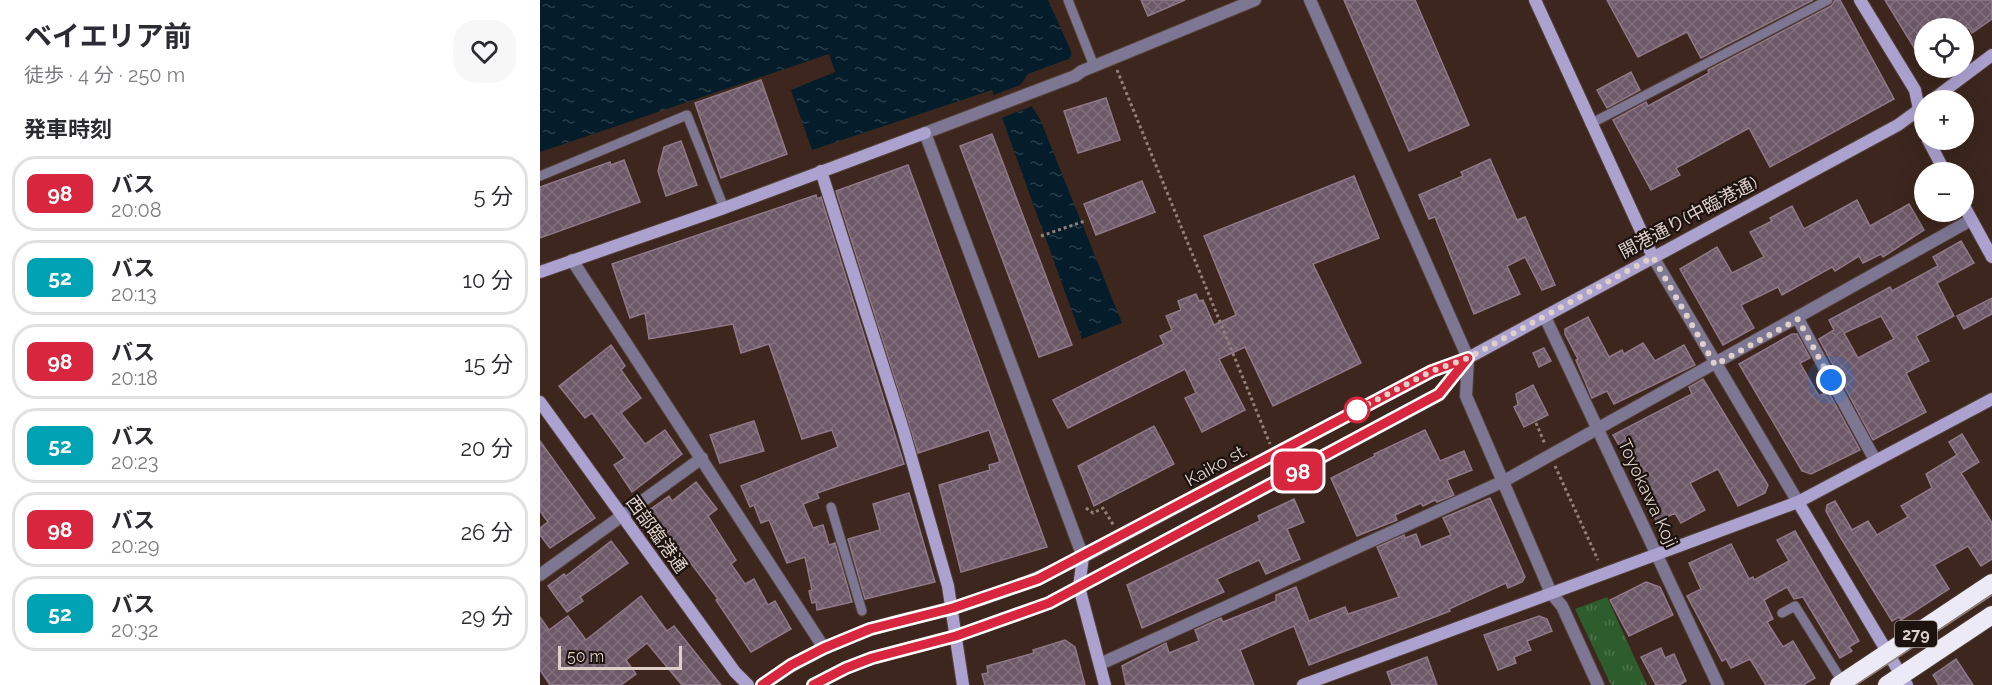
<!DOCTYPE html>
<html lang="ja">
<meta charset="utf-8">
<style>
:root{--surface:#fff;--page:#f7f7f7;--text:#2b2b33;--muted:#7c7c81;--line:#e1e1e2}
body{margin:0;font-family:Raleway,"Noto Sans JP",sans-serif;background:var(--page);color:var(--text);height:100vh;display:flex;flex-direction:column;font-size:22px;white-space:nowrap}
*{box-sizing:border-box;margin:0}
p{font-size:20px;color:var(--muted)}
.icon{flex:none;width:33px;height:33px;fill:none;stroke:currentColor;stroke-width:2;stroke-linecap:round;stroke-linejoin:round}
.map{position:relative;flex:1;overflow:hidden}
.sheet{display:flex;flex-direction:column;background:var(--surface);width:540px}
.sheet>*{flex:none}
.badge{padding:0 12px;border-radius:9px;font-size:21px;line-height:39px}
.fabs{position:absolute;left:1374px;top:18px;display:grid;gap:12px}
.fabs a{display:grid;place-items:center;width:60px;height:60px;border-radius:50%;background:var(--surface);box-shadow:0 6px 24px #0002;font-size:30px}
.scale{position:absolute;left:18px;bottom:15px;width:124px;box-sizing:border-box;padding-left:6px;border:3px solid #dfd1ca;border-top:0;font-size:16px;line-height:21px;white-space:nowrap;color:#dfd1ca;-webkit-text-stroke:4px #1c120e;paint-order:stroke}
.you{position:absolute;width:30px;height:30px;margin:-15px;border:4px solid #fff;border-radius:50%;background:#1a73e8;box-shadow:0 0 0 9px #1a73e833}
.map>.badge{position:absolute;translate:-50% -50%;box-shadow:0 0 0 3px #fff}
h2{padding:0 24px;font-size:22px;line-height:54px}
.round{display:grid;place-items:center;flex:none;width:63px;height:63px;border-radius:24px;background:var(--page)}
.headline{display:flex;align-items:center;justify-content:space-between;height:102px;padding:0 24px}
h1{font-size:28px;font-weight:700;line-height:45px}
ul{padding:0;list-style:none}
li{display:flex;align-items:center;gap:18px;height:75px;margin:0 12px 9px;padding:0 12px;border:3px solid var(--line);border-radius:24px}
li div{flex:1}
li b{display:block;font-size:22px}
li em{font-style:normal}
li .badge{min-width:66px;font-weight:700;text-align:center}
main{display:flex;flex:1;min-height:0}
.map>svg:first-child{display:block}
.park{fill:url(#park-tufts)}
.water{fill:url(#water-ripples)}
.pier{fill:#3c261d}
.building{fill:url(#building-cross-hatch);stroke:#8f7889;stroke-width:1.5;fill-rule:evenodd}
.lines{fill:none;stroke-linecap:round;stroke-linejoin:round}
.lane-casing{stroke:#564139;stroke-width:11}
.street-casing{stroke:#564139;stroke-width:14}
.secondary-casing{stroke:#564139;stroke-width:14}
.highway-casing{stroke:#564139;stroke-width:20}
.path{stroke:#928078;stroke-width:3;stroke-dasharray:3 3;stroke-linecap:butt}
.lane{stroke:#7d7794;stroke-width:9}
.street{stroke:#7d7794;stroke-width:12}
.secondary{stroke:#aca2d0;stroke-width:12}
.highway{stroke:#edeaf8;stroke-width:18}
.tram{stroke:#938179;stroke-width:1.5}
.line-casing{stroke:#fff;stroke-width:14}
.line{stroke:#d7263d;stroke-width:9}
.walk{stroke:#dfd1ca;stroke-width:6;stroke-dasharray:0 10.8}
.stop-dot{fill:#fff;stroke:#d7263d;stroke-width:3}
.labels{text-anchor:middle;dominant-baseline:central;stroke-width:4.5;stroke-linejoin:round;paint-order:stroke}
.shield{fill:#1c120e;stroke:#a49892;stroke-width:1.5}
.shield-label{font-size:16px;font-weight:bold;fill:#dfd1ca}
.street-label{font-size:18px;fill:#dfd1ca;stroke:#1c120e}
</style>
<main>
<section class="sheet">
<div class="headline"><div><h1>ベイエリア前</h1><p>徒歩 · 4 分 · 250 m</p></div><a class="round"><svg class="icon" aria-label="heart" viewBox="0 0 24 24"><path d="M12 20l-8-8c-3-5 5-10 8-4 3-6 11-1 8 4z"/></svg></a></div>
<h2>発車時刻</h2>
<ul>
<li><span class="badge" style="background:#d7263d;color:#fff">98</span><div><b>バス</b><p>20:08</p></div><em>5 分</em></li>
<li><span class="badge" style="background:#00a3b4;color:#fff">52</span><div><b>バス</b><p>20:13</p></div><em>10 分</em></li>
<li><span class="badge" style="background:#d7263d;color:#fff">98</span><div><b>バス</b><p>20:18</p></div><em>15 分</em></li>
<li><span class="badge" style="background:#00a3b4;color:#fff">52</span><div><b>バス</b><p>20:23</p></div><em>20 分</em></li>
<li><span class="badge" style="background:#d7263d;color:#fff">98</span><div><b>バス</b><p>20:29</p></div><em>26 分</em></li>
<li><span class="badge" style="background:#00a3b4;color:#fff">52</span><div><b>バス</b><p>20:32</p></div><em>29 分</em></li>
</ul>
</section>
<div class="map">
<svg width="1452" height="685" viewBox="0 0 1452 685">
<defs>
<pattern id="park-tufts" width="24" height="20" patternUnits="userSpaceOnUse" patternTransform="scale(1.5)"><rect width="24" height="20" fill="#2e5d2d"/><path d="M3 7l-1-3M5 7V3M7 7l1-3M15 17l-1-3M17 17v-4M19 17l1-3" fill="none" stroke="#4c734a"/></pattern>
<pattern id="water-ripples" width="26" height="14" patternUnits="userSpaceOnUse" patternTransform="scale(1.5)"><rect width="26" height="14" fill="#051d2a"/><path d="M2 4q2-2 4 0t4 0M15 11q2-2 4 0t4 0" fill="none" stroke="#293d48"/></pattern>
<pattern id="building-cross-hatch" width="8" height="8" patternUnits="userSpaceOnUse" patternTransform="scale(1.5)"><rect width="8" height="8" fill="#6e5969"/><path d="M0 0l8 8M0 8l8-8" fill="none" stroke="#82707d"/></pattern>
</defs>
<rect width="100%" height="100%" fill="#3c261d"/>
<!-- park -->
<path class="park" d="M1067,597l40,88h-36l-36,-76z"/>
<!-- water -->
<path class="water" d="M0,0h508l23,51v7l-43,16 -9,13 21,32 82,204 -40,16 -90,-249 -180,60 -21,-60 44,-18 -6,-18 -289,98z"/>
<!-- pier -->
<path class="pier" d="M485,83l-3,4 13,18 -36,14 -8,-23z"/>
<!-- building -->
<g class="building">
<path d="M601,0h44l-37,16z"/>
<path d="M804,0h71l54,125 -60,26z"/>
<path d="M1067,0h206l-112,58 -14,-26 -49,25z"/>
<path d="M1295,0h5l54,99 -124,68 -21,-39 -73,40 4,7 -29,15 -38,-70 33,-18 2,4 61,-33 -1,-3 123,-64z"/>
<path d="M1345,0h107v19l-20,14 -3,-5h-45v36z"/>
<path d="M1091,72l9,18 -33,18 -10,-18z"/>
<path d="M221,80l26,74 -66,24 -26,-75z"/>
<path d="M566,98l14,42 -42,13 -14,-42z"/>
<path d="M452,134l80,211 -33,12 -79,-211z"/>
<path d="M141,141l16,44 -31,11 -8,-25 6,-24z"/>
<path d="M950,159l27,61 8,-3 30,68 -13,5 -17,-33 -18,9 13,28 -46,20 -39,-97 -6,2 -10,-24 44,-19 -2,-4z"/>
<path d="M84,160l16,42 -100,36v-51l70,-25 1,3z"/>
<path d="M368,165l139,382 -86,25 -22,-87 51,-15 -1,-5 11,-3 -11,-32 -71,23 -82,-262z"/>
<path d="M814,176l25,62 -66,26 48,99 -88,43 -28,-59 -26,12 26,51 -43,22 -17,-34 11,-5 -11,-24 -117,59 -15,-28 111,-56 -4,-8 12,-6 -6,-14 15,-6 -3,-9 18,-7 3,7 4,-1 11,25 22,-10 -32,-79z"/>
<path d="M602,181l13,31 -59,23 -12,-31z"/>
<path d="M276,195l1,4 4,-2 83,267 -87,29 2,5 -16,6 10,24 10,-3 6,20 6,-2 17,59 -35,8 -1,-8 -4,1 -3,-12 3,-1 -7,-33 -18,6 -18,-43 -8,3 -7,-18 -4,2 -9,-21 97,-39 -6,-17 -30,9 -33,-95 -28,9 -8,-29 -84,15 -4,-26 -15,5 -18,-54z"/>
<path d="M1317,200l13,26 39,-22 15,26 -41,27 -2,-3 -18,9 -4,-7 -24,15 -3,-4 -50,28 -4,-8 -37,18 13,23 -31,17 -43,-76 37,-22 15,26 32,-16 -14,-25 22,-11 -2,-3 22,-12 12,23z"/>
<path d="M1421,241l13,22 -37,20 17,33 -38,20 13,25 -23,12 20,39 -53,28 -54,-101 15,-9 -5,-10 61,-33 2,4 46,-25 -5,-9zM1341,316l13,23 -36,19 -14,-25z"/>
<path d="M1452,298v16l-28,15 -7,-13z"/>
<path d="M1048,317l21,40 13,-7 2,4 19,-11 12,18 29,-16 11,20 -81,39 -7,-13 -15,7 -16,-38 2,-1 -13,-25v-5z"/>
<path d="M1252,334h5l13,24 -10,5 19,33 9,-5 32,59 -49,24 -9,-3 -63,-107z"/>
<path d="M71,345l14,21 -4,4 20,28 -20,15 24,31 20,-14 17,24 -50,38 -18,-27 11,-7 -33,-45 -7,5 -26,-32z"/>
<path d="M1004,348l7,13 -12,6 -6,-14z"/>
<path d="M1163,379l65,106 -3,8 -27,13 -20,-37 -28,14 15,27 -24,13 -6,-10 -18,9 -22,-41 4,-2 -26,-44 79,-41 -3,-7z"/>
<path d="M993,385l15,30 -24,12 -10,-20 4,-2 -2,-11z"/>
<path d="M214,421l10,30 -44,12 -10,-28z"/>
<path d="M614,426l20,38 -80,42 -16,-40z"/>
<path d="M885,430l15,31 24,-10 8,19 -25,10 7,15 -17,7 -2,-2 -12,6 -2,-3 -26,12 2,5 -40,16 -26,-58 44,-22 -1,-2z"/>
<path d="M1422,434l17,28 -18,11 31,50v36l-11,7 -13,-20 -34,19 15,24 -48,31 -2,-3 -7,4 -53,-86 -13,-24 1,-6 8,-4 17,29 16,-9 9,14 31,-18 -7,-11 31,-18 -6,-14 31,-19 -8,-13z"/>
<path d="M0,441l55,77 -45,30 -10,-13v-7l8,-6 -8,-11z"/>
<path d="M156,482l21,27 -9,7 28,44 -5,4 14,20 9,-5 14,26 7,-4 16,28 -40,23 -35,-52 2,-1 -41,-54 -4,2 -25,-36 21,-15 3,5z"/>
<path d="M369,493l26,89 -70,17 -17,-60 32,-9 -7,-26z"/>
<path d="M950,498l35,79 -3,5 -14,6 -2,-5 -57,26 1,2 -141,54 -15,-39 -54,24 14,35h-128l-4,-19 44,-23 3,10 30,-12 -4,-11 26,-12 2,4 53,-21v-6l20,-8 13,34 36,-14 3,7 51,-17 -22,-50 27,-12 1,3 11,-4 5,13 30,-12 -8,-17z"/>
<path d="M754,499l10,23 -17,7 13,30 -34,15 -7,-14 -42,19 7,13 -82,36 -15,-43 133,-64 -2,-5z"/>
<path d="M1255,531l64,110 -10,6 3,4 -12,7 -37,-61 -9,2 -7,-12 -23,13 9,19 -6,3 16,25 10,-6 22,37 -12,7h-37l-16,-26 -19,9 -5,-9 -4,2 -35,-65 14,-7 -12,-26 42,-19 18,35 4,-2 1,3 35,-19 -12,-21z"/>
<path d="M71,541l17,22 -48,34 3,4 -16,11 -19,-26 16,-12 2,2z"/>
<path d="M1106,582l14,5 13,28 -44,21 -19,-36z"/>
<path d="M101,596l26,35 7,-5 47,59h-39l-35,-42 -21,17 10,14 -15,11h-71l-10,-15v-53l9,13 19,-14 18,24z"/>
<path d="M999,616l8,3 5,12 -25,10 4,9 -17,7 2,6 -18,7 -14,-35z"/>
<path d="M525,640l10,7 10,38h-100l-3,-11 6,-1 -1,-7 47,-13 -1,-3z"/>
<path d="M1121,648l4,10 9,-4 12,27 -7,4h-23l-15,-28z"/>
<path d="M887,657l10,28h-45l-5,-13z"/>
<path d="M1416,659l17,26h-34l-6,-10z"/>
</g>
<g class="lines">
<defs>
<g id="lane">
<path d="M528,0l26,66"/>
<path d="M1050,124l238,-124"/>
<path d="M0,176l147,-61 37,93"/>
<path d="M291,507l31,104"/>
<path d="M1242,613l13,-7 48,77"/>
</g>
<g id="street">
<path d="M770,0l158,358 -2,38 85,197 11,13 36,79"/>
<path d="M1113,257l145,245"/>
<path d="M32,260l252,388"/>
<path d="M1005,317l173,368"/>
<path d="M1258,319l77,141"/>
<path d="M543,557l-158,-424 150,-57 7,-5 173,-71"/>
<path d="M0,575l162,-117"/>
<path d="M560,664l404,-183 467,-261"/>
</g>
<g id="secondary">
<path d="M995,0l118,257"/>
<path d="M1320,0l55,90 9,43"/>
<path d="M1392,100l60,-45"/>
<path d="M1388,140l17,32"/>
<path d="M281,171l82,258 45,157 15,99"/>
<path d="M1424,206l28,51"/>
<path d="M0,272l184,-64 201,-75"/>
<path d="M0,402l195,270 13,13"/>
<path d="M1258,502l109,183"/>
<path d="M543,557l-4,30 26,98"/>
<path d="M222,685c42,-29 87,-51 136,-64 18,-5 36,-8 54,-13 45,-12 89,-31 131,-51l349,-186 36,-13 430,-233 26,-19"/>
<path d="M273,685l32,-17 27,-10 84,-22 93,-33 390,-208 28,-36"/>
<path d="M763,685l495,-183 194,-103"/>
</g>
<g id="highway">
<path d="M1299,685l153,-102"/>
<path d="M1347,685l105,-70"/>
</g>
</defs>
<!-- lane casing -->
<use href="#lane" class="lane-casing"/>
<!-- street casing -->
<use href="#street" class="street-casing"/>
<!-- secondary casing -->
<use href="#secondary" class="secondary-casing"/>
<!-- highway casing -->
<use href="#highway" class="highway-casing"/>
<!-- path -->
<g class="path">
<path d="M577,70l153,374"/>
<path d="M501,236l44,-15"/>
<path d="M996,423l9,21"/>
<path d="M1015,466l43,94"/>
<path d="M546,508l7,5 10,-5 11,18"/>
</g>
<!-- lane -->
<use href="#lane" class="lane"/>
<!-- street -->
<use href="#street" class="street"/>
<!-- secondary -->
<use href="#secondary" class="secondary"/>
<!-- highway -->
<use href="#highway" class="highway"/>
<!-- tram -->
<path class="tram" d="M1316,685l136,-90"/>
</g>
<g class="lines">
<defs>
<path id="line" d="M222,685l29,-20 33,-17 46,-19 83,-21 85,-29 394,-208 36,-13 -29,36 -390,209 -93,33 -84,22 -26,10 -33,17"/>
</defs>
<!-- line casing -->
<use href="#line" class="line-casing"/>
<!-- line -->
<use href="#line" class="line"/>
<!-- walk -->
<path class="walk" d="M817,410l-4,2 79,-41 36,-13 185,-101 62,108 83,-46 33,61"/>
</g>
<!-- markers -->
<circle class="stop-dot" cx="817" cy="410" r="12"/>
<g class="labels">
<!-- shield labels -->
<rect class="shield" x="1355" y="621" width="42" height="26" rx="4.5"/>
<g class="shield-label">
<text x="1376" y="634">279</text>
</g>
<!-- street labels -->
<g class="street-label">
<text transform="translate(1148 217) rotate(-28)">開港通り(中臨港通)</text>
<text transform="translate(676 465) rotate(-29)">Kaiko st.</text>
<text transform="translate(1108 493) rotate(65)">Toyokawa Koji</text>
<text transform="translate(117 534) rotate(54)">西部臨港通</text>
</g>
</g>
</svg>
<div class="fabs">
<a><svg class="icon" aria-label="locate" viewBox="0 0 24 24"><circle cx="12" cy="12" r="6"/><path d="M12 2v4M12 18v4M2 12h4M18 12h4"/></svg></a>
<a>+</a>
<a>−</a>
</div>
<div class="scale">50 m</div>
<div class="you" style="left:1291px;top:380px"></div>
<b class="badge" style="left:758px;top:471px;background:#d7263d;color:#fff">98</b>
</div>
</main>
